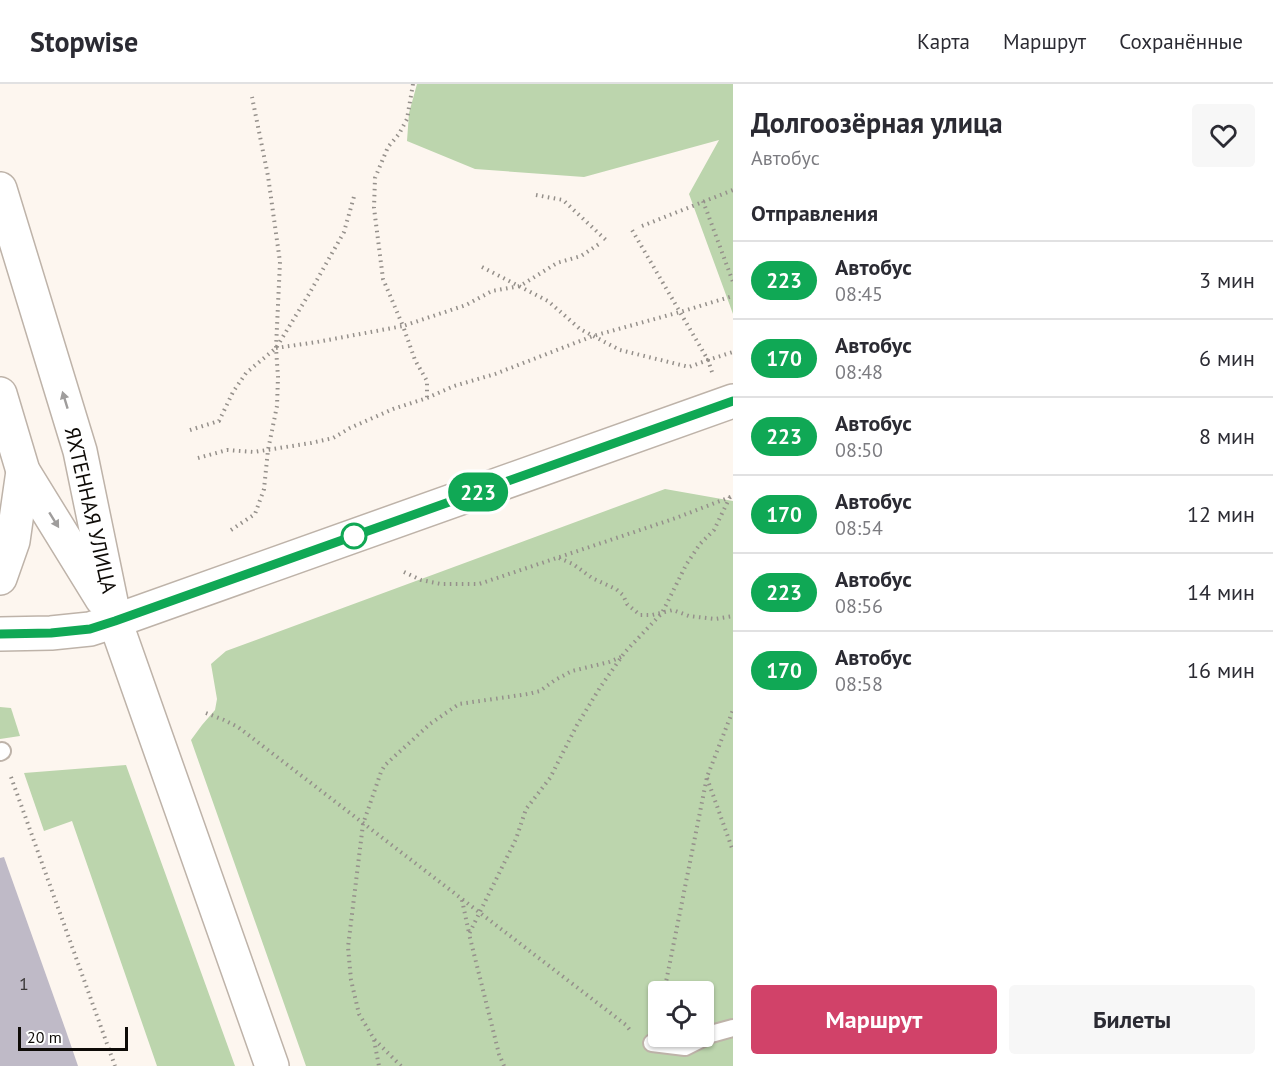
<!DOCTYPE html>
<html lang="ru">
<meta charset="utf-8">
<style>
:root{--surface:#fff;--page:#f7f7f7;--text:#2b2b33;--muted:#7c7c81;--line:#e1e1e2;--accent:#d14269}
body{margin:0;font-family:"PT Sans",sans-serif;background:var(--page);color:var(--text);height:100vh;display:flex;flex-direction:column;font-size:22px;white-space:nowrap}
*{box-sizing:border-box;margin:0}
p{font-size:20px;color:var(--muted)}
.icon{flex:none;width:33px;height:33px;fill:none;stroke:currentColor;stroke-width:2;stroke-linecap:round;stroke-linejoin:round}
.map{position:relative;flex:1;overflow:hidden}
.details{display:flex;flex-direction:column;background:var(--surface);width:540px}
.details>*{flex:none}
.badge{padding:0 12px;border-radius:20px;font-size:21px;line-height:39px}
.fabs{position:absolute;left:648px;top:897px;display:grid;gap:12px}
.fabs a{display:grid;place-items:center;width:66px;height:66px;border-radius:6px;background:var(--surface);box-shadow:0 2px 4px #0004;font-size:30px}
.scale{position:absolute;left:18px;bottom:15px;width:110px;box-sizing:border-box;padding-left:6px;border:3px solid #0e0b07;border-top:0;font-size:16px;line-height:21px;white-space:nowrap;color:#0e0b07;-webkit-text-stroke:4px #fff;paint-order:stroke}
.map>.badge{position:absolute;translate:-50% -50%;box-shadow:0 0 0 3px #fff}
h2{padding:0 18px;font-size:22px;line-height:54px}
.round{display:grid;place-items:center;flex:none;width:63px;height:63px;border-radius:6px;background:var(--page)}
.overview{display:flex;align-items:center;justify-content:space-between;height:102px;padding:0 18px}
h1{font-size:28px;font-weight:700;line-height:45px}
.button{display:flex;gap:12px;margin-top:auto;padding:12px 18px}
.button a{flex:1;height:69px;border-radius:6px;background:var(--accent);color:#fff;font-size:24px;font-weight:700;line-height:69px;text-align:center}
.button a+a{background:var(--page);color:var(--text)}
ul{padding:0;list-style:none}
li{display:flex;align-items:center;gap:18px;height:78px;padding:0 18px;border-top:2px solid var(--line)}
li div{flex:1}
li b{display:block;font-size:22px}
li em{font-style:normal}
li .badge{min-width:66px;font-weight:700;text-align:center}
header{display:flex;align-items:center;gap:36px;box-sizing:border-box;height:84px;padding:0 30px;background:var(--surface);border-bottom:2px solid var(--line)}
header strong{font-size:28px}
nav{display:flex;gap:33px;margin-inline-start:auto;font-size:21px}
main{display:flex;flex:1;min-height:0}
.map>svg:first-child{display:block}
.green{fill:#bcd5ad;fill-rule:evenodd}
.building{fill:#bfbac7}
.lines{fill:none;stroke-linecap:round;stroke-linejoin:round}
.service-casing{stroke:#beb3a9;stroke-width:20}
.tertiary-casing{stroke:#beb3a9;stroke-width:36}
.secondary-casing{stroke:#beb3a9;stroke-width:36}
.path{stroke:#95908b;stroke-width:4;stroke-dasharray:1.5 4.5;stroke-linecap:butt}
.service{stroke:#fff;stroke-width:16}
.tertiary{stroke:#fff;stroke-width:33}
.secondary{stroke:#fff;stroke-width:33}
.oneway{fill:#9f9d9c}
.line-casing{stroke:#fff;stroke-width:14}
.line{stroke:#10a855;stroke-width:9}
.stop-dot{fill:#fff;stroke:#10a855;stroke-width:3}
.labels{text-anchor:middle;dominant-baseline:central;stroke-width:4.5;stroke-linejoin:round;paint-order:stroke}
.number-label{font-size:18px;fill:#3a3737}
.street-label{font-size:21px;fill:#0e0b07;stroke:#fff}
</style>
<header>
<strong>Stopwise</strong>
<nav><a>Карта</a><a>Маршрут</a><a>Сохранённые</a></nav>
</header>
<main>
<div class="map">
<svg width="733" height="982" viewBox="0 0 733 982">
<rect width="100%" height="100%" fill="#fdf6ef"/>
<!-- green -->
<g class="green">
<path d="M417,0h316v230l-44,-120 30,-54 -135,37 -109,-8 -68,-28 2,-28z"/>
<path d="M665,405l68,12v565h-427l-115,-326 11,-15 13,-15 2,-11 -6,-35 15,-13zM658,908h46v44h-46z"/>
<path d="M0,623l11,1 9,28 -20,3z"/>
<path d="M126,681l109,301h-78l-85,-245 -28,10 -20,-58z"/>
</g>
<!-- building -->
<path class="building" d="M4,773l62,174 12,35h-78v-208z"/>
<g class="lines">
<defs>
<g id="service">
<path d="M0,668l2,-1"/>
<path d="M652,959l33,4 26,-13 22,-6"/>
</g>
<path id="tertiary" d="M115,537l618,-220"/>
<g id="secondary">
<path d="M0,105l80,262 35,170 157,445"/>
<path d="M0,310l23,77 79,128"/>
<path d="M0,494l13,-37 10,-70"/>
<path d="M0,550l51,-1 39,-4 25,-8"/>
</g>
</defs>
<!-- service casing -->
<use href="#service" class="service-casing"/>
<!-- tertiary casing -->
<use href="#tertiary" class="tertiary-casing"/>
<!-- secondary casing -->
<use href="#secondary" class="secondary-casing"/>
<!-- path -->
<g class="path">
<path d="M413,0l-6,35 -8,15 -11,13 -13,31 -1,30 9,71 20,47 63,-21 26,-14 28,-5 37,-23 24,-7 18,-12"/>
<path d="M536,111l27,5 44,41"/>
<path d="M703,117l30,81"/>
<path d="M642,142l91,-36"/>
<path d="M482,183l66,34 32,28 40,21 69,17 19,-7 -76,-130"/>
<path d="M276,264l41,-6 86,-16 12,34 12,21v17"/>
<path d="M712,288l-4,-12 25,-8"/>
<path d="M190,346l29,-9 14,-29 13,-19 30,-25 33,-54 35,-62 11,-39"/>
<path d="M198,374l29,-8 27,2 57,-9 22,-5 17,-10 43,-19 34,-11 27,-12 41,-12 98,-38 87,-24 53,-16"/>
<path d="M231,446l24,-16 9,-25 4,-39 9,-44 1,-29 -2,-29 4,-86 -12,-86 -16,-79"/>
<path d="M559,474l14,6 19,14 24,11 7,6 4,9 13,11h12l21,-5 16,6 26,3 18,-3"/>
<path d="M404,488l17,8 20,4h38l197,-66 57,-22"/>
<path d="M206,629l18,7 14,7 388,298 4,5"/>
<path d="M11,693l104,289"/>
<path d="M707,694l26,73"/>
<path d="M462,816l7,33"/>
<path d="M664,908l43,-215 26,-67"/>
<path d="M374,956l5,26"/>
<path d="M401,982l-27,-27 -15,-25 -8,-34 -3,-33 15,-123 18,-52 4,-7 45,-41 29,-20 69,-10 12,-3 15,-11 17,-9 37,-9 12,-5"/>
<path d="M504,982l-5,-12 -30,-120 47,-95 10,-30 24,-31 27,-53 24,-39 24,-34 37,-39 24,-48 14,-21 14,-14 16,-33"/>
</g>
<!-- service -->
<use href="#service" class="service"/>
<!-- tertiary -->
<use href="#tertiary" class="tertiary"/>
<!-- secondary -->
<use href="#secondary" class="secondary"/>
</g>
<!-- one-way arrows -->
<defs><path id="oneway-solid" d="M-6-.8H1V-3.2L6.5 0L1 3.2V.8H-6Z" transform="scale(1.5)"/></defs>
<g class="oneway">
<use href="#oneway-solid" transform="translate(65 316) rotate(-107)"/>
<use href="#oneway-solid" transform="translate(54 436) rotate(58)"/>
</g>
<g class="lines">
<defs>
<path id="line" d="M0,550l51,-1 39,-4 25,-8 618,-220"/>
</defs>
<!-- line casing -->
<use href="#line" class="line-casing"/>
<!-- line -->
<use href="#line" class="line"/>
</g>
<!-- markers -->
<circle class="stop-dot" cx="354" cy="452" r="12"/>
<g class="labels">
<!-- number labels -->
<g class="number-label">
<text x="24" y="899">1</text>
</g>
<!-- street labels -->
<g class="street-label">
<text transform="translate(91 426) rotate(77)">ЯХТЕННАЯ УЛИЦА</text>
</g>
</g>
</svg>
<div class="fabs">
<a><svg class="icon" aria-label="locate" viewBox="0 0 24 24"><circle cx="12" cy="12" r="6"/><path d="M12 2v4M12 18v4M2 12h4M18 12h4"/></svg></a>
</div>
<div class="scale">20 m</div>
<b class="badge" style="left:478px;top:408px;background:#10a855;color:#fff">223</b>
</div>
<section class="details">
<div class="overview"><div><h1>Долгоозёрная улица</h1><p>Автобус</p></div><a class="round"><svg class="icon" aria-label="heart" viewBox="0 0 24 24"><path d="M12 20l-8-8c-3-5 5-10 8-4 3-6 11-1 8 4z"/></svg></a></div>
<h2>Отправления</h2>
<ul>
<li><span class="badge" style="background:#10a855;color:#fff">223</span><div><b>Автобус</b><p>08:45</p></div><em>3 мин</em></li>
<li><span class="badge" style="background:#10a855;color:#fff">170</span><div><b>Автобус</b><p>08:48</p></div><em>6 мин</em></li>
<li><span class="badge" style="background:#10a855;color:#fff">223</span><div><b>Автобус</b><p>08:50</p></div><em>8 мин</em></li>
<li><span class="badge" style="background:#10a855;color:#fff">170</span><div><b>Автобус</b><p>08:54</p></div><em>12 мин</em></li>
<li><span class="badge" style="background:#10a855;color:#fff">223</span><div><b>Автобус</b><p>08:56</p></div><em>14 мин</em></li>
<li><span class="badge" style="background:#10a855;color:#fff">170</span><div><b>Автобус</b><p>08:58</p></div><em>16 мин</em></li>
</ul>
<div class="button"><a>Маршрут</a><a>Билеты</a></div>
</section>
</main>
